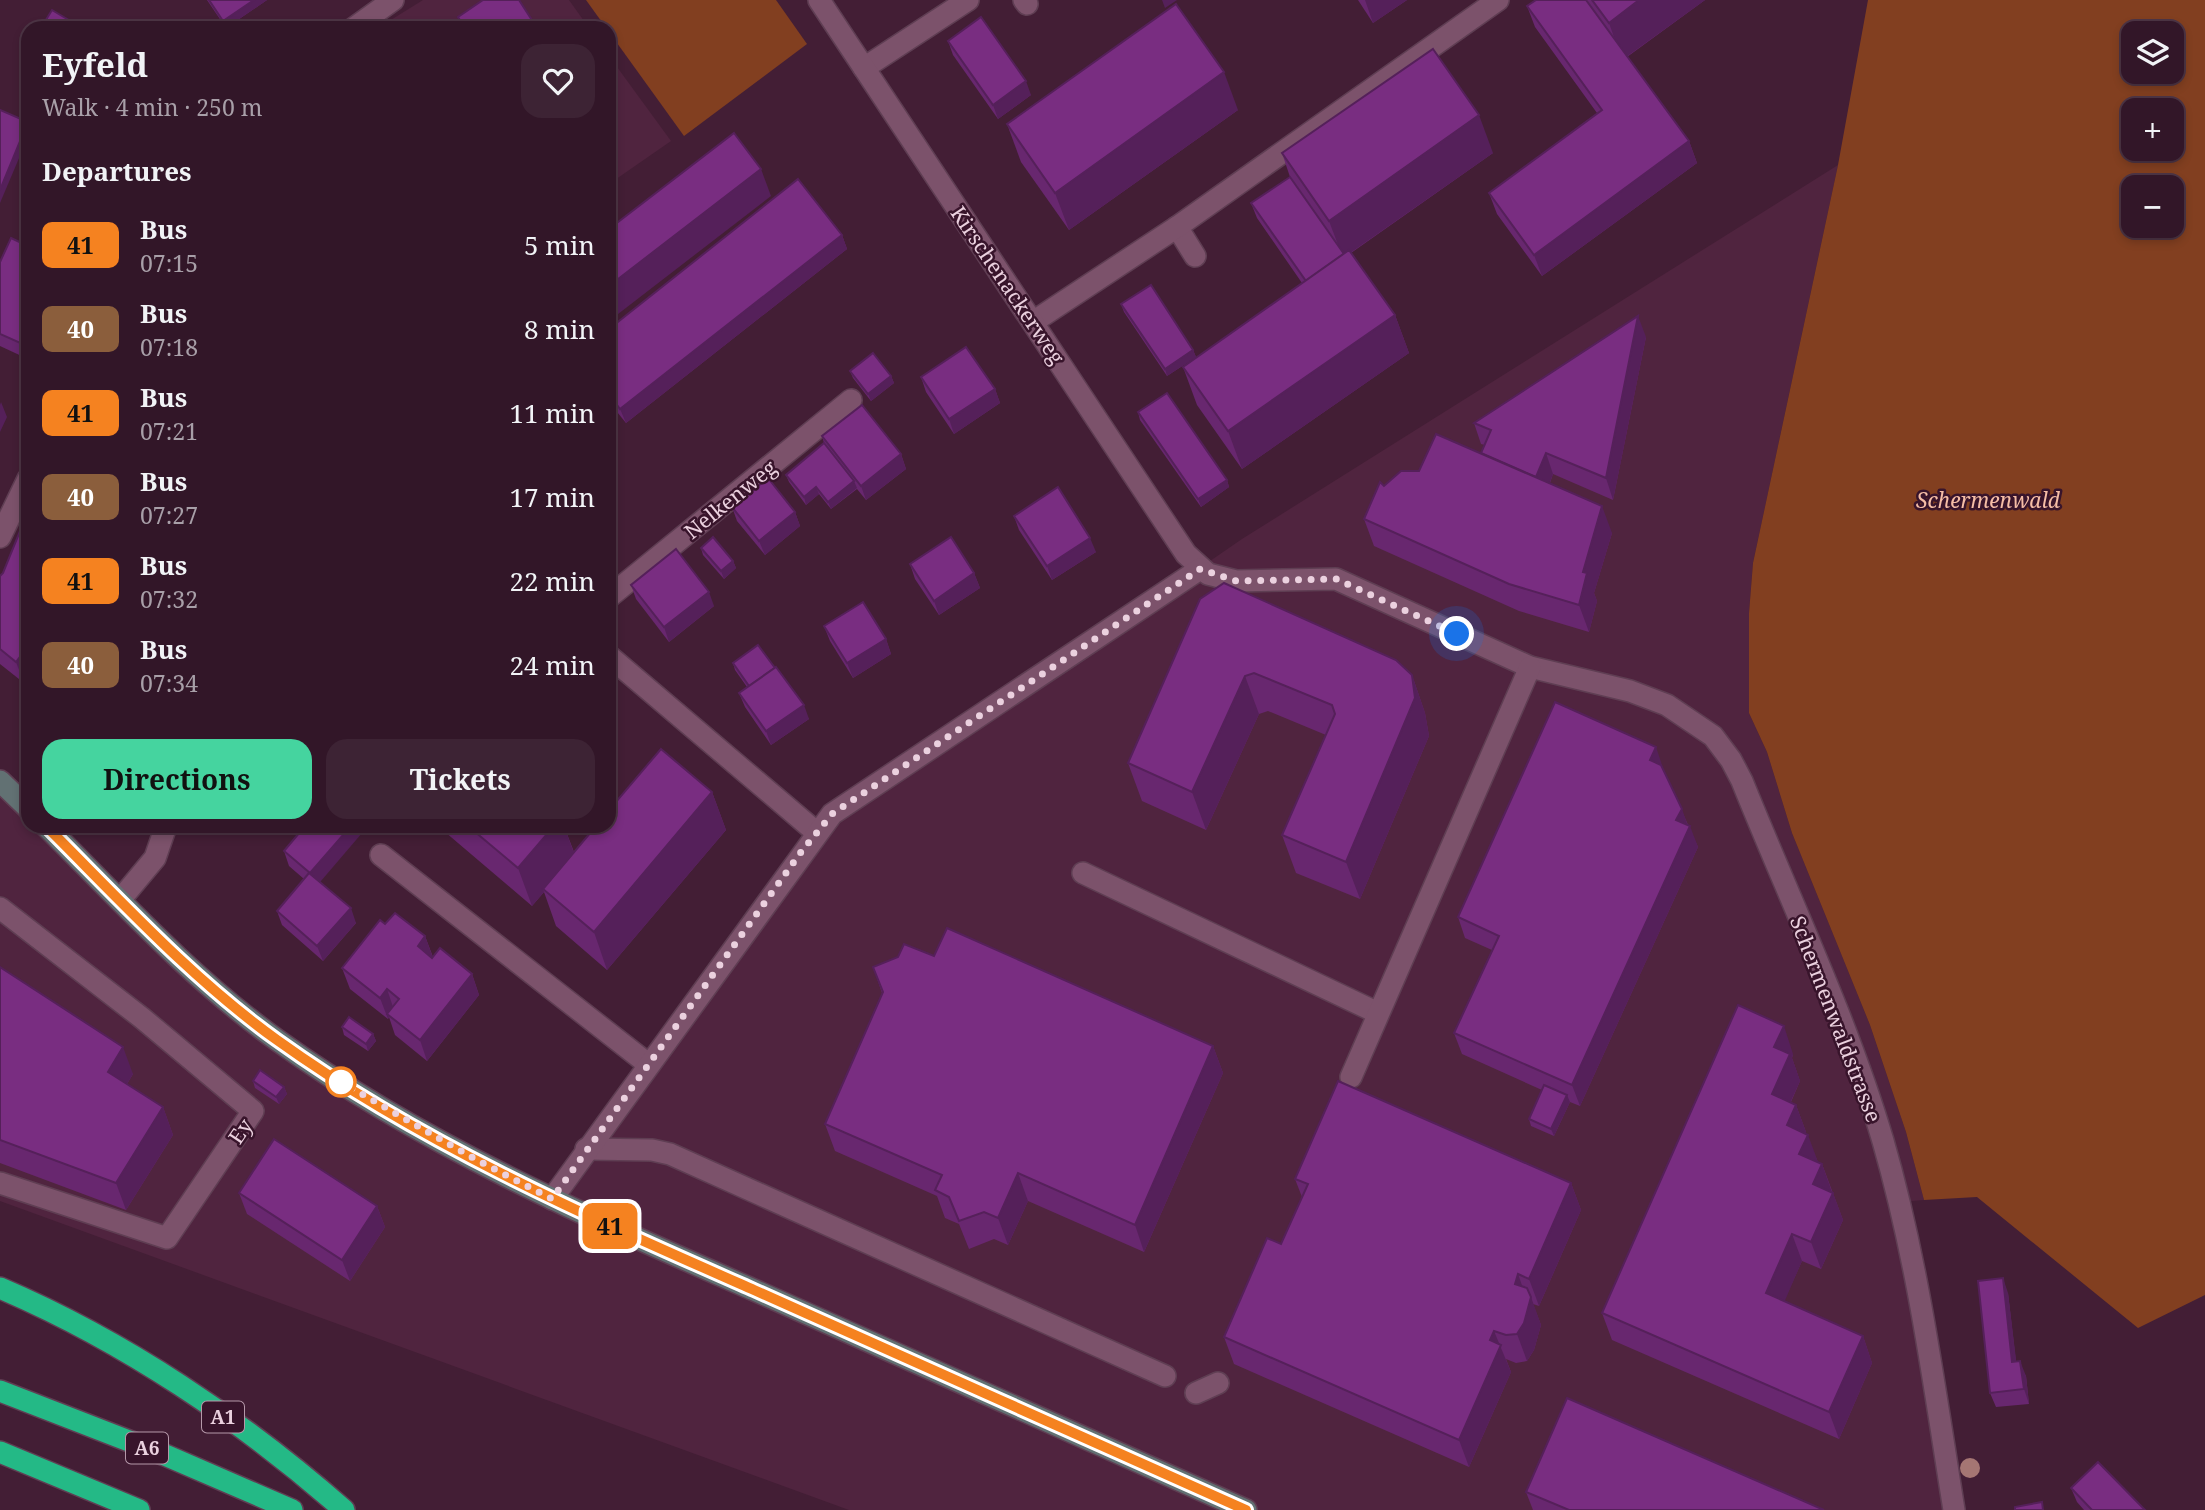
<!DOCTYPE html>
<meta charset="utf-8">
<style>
:root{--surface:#321628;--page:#3d2334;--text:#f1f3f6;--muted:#a89fa8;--line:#4d3545;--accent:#45d49f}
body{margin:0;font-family:"Noto Serif",serif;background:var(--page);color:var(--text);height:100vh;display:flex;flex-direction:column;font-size:26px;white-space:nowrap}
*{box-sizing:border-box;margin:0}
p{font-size:23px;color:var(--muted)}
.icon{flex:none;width:38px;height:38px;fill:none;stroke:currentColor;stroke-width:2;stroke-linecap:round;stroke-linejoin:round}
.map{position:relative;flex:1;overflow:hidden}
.side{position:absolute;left:21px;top:21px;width:595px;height:812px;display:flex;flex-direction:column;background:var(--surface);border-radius:21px;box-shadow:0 4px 10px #0003,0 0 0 2px var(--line)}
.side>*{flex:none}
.badge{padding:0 14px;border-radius:10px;font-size:24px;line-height:46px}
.tools{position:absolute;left:2121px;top:21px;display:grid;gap:14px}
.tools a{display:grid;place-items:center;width:63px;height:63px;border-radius:14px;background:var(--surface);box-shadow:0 4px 10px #0003,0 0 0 2px var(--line);font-size:35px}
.you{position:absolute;width:35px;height:35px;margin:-18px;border:5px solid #fff;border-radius:50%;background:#1a73e8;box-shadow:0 0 0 10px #1a73e833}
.map>.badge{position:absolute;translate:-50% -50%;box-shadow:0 0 0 4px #fff}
h2{padding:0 21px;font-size:26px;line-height:63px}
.round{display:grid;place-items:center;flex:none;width:74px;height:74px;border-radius:21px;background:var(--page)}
.summary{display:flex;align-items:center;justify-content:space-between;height:119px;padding:0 21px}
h1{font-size:33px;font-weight:700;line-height:52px}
.primary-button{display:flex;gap:14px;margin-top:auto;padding:14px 21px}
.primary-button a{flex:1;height:80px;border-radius:21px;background:var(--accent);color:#111;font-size:28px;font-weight:700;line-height:80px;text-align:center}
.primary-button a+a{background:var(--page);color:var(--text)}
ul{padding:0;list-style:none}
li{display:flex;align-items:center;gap:21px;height:84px;padding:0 21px}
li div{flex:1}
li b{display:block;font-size:26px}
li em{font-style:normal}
li .badge{min-width:77px;font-weight:700;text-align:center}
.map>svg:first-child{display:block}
.built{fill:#50243f}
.green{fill:#823f20;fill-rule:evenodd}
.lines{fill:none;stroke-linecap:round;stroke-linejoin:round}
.lane-casing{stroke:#5f3e53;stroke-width:24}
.street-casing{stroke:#5f3e53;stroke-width:24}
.secondary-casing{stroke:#5f3e53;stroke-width:24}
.highway-casing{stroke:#5f3e53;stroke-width:24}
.lane{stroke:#7c526b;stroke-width:21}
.street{stroke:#7c526b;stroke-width:21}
.secondary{stroke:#627173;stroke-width:21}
.highway{stroke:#24b986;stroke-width:21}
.tree{fill:#a57673}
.wall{fill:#68276f}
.shaded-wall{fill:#55205a}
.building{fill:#792d81;stroke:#55205a;stroke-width:2}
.line-casing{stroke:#fff;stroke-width:16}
.line{stroke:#f58220;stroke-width:10}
.walk{stroke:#ebd1df;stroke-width:7;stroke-dasharray:0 12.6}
.stop-dot{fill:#fff;stroke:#f58220;stroke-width:3.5}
.labels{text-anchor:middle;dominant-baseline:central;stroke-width:5;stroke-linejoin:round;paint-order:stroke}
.shield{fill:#38142b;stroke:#b598a9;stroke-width:2}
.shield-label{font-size:19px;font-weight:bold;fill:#ebd1df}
.street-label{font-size:21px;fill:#ebd1df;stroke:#38142b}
.park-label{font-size:21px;font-style:italic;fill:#f6bea6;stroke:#38142b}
</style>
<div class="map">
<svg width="2205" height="1510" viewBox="0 0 2205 1510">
<rect width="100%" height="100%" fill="#431e35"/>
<!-- built -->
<g class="built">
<path d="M423,0h146l20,28h-211z"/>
<path d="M609,56l62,85 -62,43z"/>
<path d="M1838,165l-85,398 -4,50v100l18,39 25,81 78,192 36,107 18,68 -24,2 54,308h-1105l-849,-309v-420l28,27v18h18l231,214 275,159 264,-367 426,-293z"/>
</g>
<!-- green -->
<g class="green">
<path d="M586,0h190l31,44 -123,92z"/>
<path d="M1868,0h337v1295l-67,33 -161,-131 -53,3 -18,-68 -36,-107 -78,-192 -25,-81 -18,-39v-100l4,-50 85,-398zM2172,33v39h-39v-39zM2172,110v39h-39v-39zM2133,187h39v39h-39z"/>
</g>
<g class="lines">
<defs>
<g id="lane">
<path d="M1024,0l3,4"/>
<path d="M864,68l104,-68"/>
<path d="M1177,227l18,29"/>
<path d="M1033,322l144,-95 321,-227"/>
<path d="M381,855l267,209"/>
<path d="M1083,873l295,140"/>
<path d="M586,1149l66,1 18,4 495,222"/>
<path d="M1196,1393l22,-10"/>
</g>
<g id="street">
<path d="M819,0l367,554 22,20 28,7 100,-2 194,88 100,24 37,14 46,31 18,24 11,21c47,117 105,238 141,360 35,121 51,245 71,369"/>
<path d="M354,28l39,-28"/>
<path d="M0,537l28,-58"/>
<path d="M609,597l242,-197"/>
<path d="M609,656l207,176"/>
<path d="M120,900l35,-42 11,-32"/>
<path d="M0,908l142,110 111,93 -86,127 -167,-55"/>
<path d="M1351,1077l179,-410"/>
<path d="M552,1199l280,-385 368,-245"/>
</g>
<g id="secondary">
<path d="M0,781l28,27"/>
<path d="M46,826c74,74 146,153 231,214 146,105 313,178 477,250 164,74 328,147 492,220"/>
</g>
<g id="highway">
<path d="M0,1288c124,53 243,133 344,222"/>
<path d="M0,1391l165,64 127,55"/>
<path d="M0,1452l139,58"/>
</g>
</defs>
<!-- lane casing -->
<use href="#lane" class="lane-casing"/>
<!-- street casing -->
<use href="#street" class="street-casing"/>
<!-- secondary casing -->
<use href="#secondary" class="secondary-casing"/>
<!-- highway casing -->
<use href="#highway" class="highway-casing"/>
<!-- lane -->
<use href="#lane" class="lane"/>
<!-- street -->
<use href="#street" class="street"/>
<!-- secondary -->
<use href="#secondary" class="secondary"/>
<!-- highway -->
<use href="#highway" class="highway"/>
</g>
<!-- trees -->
<circle class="tree" cx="1970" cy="1468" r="10"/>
<!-- wall -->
<g class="wall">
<path d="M207,0h60l-41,28z"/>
<path d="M1358,0h49l-34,23z"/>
<path d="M1536,0h169l-78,57 62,84 8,22 -155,113 -45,-62 -8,-21 108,-80 -62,-86 -8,-21z"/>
<path d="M948,41l83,54 -33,24 -45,-64z"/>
<path d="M1238,110l-169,120 -48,-68 -14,-38z"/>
<path d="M1282,153h211l-142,100 44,62 14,38 -167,116 -45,-64 -14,-38 119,-84 -45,-65 -6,-15 39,-26z"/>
<path d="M842,235l5,14 -221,174 -17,-21v-73z"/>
<path d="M28,246v113l-28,-13v-84z"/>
<path d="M1121,304l72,46 3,7 -29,19 -43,-64z"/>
<path d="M1646,337l-33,163 -60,-26 -3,9 62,50 -18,60 3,8 -8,31 -70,-21 -145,-65 -10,-27 20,-33 35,-15 62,-18 4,-8 -4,-1 -7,-21z"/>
<path d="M850,371l41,5 3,7 -23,18 -18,-23z"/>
<path d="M921,377l74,12 5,14 -46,31 -28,-42z"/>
<path d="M1138,412l89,68 2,7 -28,20 -61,-87z"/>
<path d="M822,436l79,18 5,15 -40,31 -9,-11 -26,20 -12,-15 -13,11 -17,-23 -3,-7 38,-32z"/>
<path d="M732,507l63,5 5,14 -35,29 -28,-34z"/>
<path d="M1014,516l82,36 -44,28 -33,-50z"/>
<path d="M701,548l32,13 3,7 -12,11 -21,-24z"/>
<path d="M910,564l64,9 6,15 -41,27 -24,-36z"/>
<path d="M0,576l24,107 -24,-19z"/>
<path d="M631,585l83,21 -45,36 -33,-43z"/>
<path d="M1200,599l212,76 13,38 4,23 -69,163 -64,-26 -14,-38 44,-100 -58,-24 -9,3 -53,116 -64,-29 -14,-38z"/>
<path d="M824,626l62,13 5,15 -38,24 -23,-37z"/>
<path d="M733,663l42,5 34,51 -38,26 -26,-38 -6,-14 8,-6 -12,-17z"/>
<path d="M1663,768v1l35,78 -118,259 -10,-4 -16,34 -23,-10 -2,-7 13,-29 -80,-36 -8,-21 38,-83 -27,-12 -7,-21z"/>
<path d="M712,792l14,38 -119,140 -51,-44 -12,-34 -12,14 -94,-80h126l10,26z"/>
<path d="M284,851l36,31 36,41 -33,38 -41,-36 -5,-14 27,-32 -15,-13z"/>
<path d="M385,924l40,12 8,21 39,17 7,21 -52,66 -32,-26 -6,-18 -1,2 -38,-30 -8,-21z"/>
<path d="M934,956l279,90 10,27 -79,179 -116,-51 -20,44 -14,-6 -25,10 -10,-25 -14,-6 -8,-22 -102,-45 -10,-27 57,-131 -9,-26z"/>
<path d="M0,967l133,107 -6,10 36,23 10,28 -47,75 -126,-47z"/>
<path d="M342,1027l31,7 3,7 -8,10 -24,-16z"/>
<path d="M1793,1054l-1,4 8,23 -9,21 5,3 10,27 -1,1 13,29 4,2 21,56 -22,49 -19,-8 -18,40 79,35 9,27 -33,76 -227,-99 -10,-27z"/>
<path d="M253,1081l31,6 3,7 -8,10 -24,-16z"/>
<path d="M1295,1179l276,4 10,27 -42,96 -6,-2 8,21 -7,25 -7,11 -11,2 -10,-4 5,13 -42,95 -235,-103 -10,-27 57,-93 21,-47z"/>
<path d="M239,1193l138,13 8,21 -35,54 -103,-67z"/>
<path d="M2008,1293l8,69 10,14 3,28 -33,3 -6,-14z"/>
<path d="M2071,1488l74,22h-61l-7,-8z"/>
<path d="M1526,1492l298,18h-291z"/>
</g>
<!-- shaded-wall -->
<g class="shaded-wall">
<path d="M254,0h13l-41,28 -3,-7z"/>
<path d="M1162,0h15l-12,8z"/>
<path d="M1365,0h42l-34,23z"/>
<path d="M1639,0h66l-83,60 -13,-37z"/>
<path d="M1224,72l14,38 -169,120 -14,-37z"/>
<path d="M1026,81l5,14 -33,24 -5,-14z"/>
<path d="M1479,115l14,38 -150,105 -14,-37z"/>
<path d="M28,123v14l-28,66v-13z"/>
<path d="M1689,141l8,22 -155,113 -8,-21z"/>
<path d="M761,169l10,27 -162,125v-35z"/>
<path d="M842,235l5,14 -221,174 -6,-14z"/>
<path d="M1395,315l14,38 -167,116 -14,-38z"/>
<path d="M1638,316l8,21 -33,163 -7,-22z"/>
<path d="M1193,350l3,7 -29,19 -2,-7z"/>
<path d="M891,376l3,7 -23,18 -3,-7z"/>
<path d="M995,389l5,14 -46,31 -5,-15z"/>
<path d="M1,402l6,15 -7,15v-27z"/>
<path d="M1546,453l7,21 -11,29 -8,-21z"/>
<path d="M901,454l5,15 -40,31 -5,-14z"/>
<path d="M1227,480l2,7 -28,20 -3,-8z"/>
<path d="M854,481l3,7 -26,21 -3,-7z"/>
<path d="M816,487l3,7 -13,11 -2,-8z"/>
<path d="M1602,506l10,27 -18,60 3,8 -8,31 -10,-27 4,-33z"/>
<path d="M795,512l5,14 -35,29 -6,-14z"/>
<path d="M1090,538l6,14 -44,28 -5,-14z"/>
<path d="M733,561l3,7 -12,11 -3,-8z"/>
<path d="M974,573l6,15 -41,27 -5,-14z"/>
<path d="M709,592l5,14 -45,36 -5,-15z"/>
<path d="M886,639l5,15 -38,24 -6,-15z"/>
<path d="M28,646v32l-4,5 -8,-21z"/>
<path d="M1412,675l13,38 4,23 -69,163 -14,-37z"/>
<path d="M1245,676l14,38 -53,116 -14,-38z"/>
<path d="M804,705l5,14 -38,26 -5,-14z"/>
<path d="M1656,747l7,21 -5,13 -8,-21z"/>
<path d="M712,792l14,38 -119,140 -13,-38z"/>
<path d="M1682,809l7,20 1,-3 8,21 -118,259 -8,-21 104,-265z"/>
<path d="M351,826h17l-53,62 -5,-15z"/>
<path d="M554,826h10l11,30 -32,33 1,3 -12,14 -14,-38z"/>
<path d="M351,908l5,15 -33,38 -6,-15z"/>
<path d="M425,936l8,22 -7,9 -8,-21z"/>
<path d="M472,974l7,21 -52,66 -7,-21z"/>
<path d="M387,989l7,21 -7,4 2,3 -1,2 -8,-21z"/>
<path d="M1784,1026l9,28 -1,4 8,23 -18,40 -10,-27 2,-47z"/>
<path d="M373,1034l3,7 -8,10 -2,-7z"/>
<path d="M1213,1046l10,27 -79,179 -9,-27z"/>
<path d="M123,1047l10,27 -15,25 -10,-27z"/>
<path d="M284,1087l3,7 -8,10 -3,-7z"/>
<path d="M1567,1095l3,7 -16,34 -3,-7z"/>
<path d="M1796,1105l10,27 -9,20 -10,-27z"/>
<path d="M163,1107l10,28 -47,75 -10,-27z"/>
<path d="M1808,1135l10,27 -19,-8z"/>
<path d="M1822,1164l10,28 -9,19 -10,-27z"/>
<path d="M1018,1173l10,28 -20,44 -10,-27z"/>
<path d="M1571,1183l10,27 -42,96 -10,-27z"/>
<path d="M1833,1193l10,27 -22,49 -10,-27z"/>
<path d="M377,1206l8,21 -35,54 -8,-21z"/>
<path d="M1792,1234l10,27 -26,60 -10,-28z"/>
<path d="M1518,1274l10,28 -13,-18z"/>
<path d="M2003,1278l5,15 10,83 -6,-14z"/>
<path d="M1531,1297l10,28 -7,25 -7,11 -10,-27z"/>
<path d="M1494,1331l17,41 -42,95 -10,-27 31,-100z"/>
<path d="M1863,1336l9,27 -33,76 -10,-27z"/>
<path d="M2020,1361l6,15 3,28 -5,-15z"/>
</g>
<!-- building -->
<g class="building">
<path d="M209,0h45l-31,21z"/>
<path d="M483,0h36l18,28h-72l-7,-11z"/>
<path d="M1536,0h50l103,141 -155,114 -45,-62 113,-83 -75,-104z"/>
<path d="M1592,0h47l-30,23z"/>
<path d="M1176,4l48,68 -169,121 -48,-69z"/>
<path d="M52,10l30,18h-41z"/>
<path d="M981,17l45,64 -33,24 -45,-64z"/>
<path d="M1433,49l46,66 -150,106 -47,-68z"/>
<path d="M0,110l28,12 -28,68z"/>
<path d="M734,133l27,36 -152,117v-57z"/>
<path d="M1290,177l54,77 -38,27 -55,-78z"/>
<path d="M798,179l44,56 -222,174 -11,-15v-65z"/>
<path d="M11,238l17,8v98l-1,2 -27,-12v-72z"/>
<path d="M1349,250l46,65 -167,116 -45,-64z"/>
<path d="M1151,285l42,65 -28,19 -44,-65z"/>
<path d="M1638,316l-32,162 -60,-25 -10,24 -55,-24 10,-23 -17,-7z"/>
<path d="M966,347l29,42 -46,30 -28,-42z"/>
<path d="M873,353l18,23 -23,18 -18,-23z"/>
<path d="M1167,393l60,87 -29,19 -60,-87z"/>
<path d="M862,405l39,49 -40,32 -39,-50z"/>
<path d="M1436,434l166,72 -19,66 4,1 -8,32 -70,-21 -145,-65 16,-37 4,4 17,-15h18z"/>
<path d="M824,443l30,38 -26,21 -12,-15 -12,10 -18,-22z"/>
<path d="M768,478l27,34 -36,29 -27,-34z"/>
<path d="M1058,487l32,51 -43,28 -33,-50z"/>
<path d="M20,531l8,3v112l-12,16 -16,-13v-73l3,-3z"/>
<path d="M713,537l20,24 -12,10 -20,-23z"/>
<path d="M951,537l23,36 -40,28 -24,-37z"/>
<path d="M676,549l33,43 -45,35 -33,-42z"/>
<path d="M1224,583l172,77 16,15 3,23 -69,164 -64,-27 53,-121 -3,-9 -78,-32 -9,3 -53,116 -64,-29 72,-164z"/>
<path d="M863,602l23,37 -39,24 -23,-37z"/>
<path d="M758,645l17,23 -26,18 -16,-23z"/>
<path d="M776,667l28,38 -38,26 -27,-38z"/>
<path d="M1555,702l101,45 -6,13 11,5 21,44 -6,11 14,6 -118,259 -118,-52 45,-97 -41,-19z"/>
<path d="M661,749l51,43 -118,140 -51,-43 53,-63h13v-16z"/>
<path d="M305,826h46l-41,47 -26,-22z"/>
<path d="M468,826h86l-36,42z"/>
<path d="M309,873l42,35 -34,38 -40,-35z"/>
<path d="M395,913l30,23 -7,10 14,12 8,-10 32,26 -52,66 -33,-26 12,-15 -12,-10 -7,9 -38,-30 38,-48 5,4z"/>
<path d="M947,928l266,118 -78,179 -117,-52 -20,45 -14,-6 -25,9 -10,-24 -14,-7 7,-15 -117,-51 58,-132 -10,-25 25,-10 6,-13 30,12z"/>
<path d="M0,967l123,80 -15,25 55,35 -47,76 -116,-43z"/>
<path d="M1738,1005l46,21 -10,21 16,7 -18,40 24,11 -9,20 21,10 -9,19 23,10 -9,20 20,9 -22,49 -19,-8 -26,59 97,43 -34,76 -227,-99z"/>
<path d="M349,1017l24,17 -7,10 -24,-17z"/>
<path d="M260,1070l24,17 -8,10 -23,-16z"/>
<path d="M1338,1081l233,102 -42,96 -11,-5 -3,10 12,4 4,9 -7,26 -7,11 -11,1 -12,-4 -4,9 11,5 -42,95 -235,-103 43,-99 14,6 27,-60 -13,-5z"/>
<path d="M1544,1085l23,10 -16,34 -22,-10z"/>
<path d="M274,1139l103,67 -35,54 -103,-67z"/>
<path d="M2003,1278l9,84 8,-1 4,28 -34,4 -12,-112z"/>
<path d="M1567,1398l257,112h-255l-43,-18z"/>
<path d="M2098,1462l47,48h-53l-21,-22z"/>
<path d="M2042,1502l1,8h-28v-3z"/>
</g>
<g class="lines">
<defs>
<path id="line" d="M46,826c74,74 146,153 231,214 146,105 314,178 477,250 164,74 328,146 492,220"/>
</defs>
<!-- line casing -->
<use href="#line" class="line-casing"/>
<!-- line -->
<use href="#line" class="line"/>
<!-- walk -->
<path class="walk" d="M341,1082l134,77 77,40 249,-347 31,-38 368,-245 36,12 100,-2 121,55"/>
</g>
<!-- markers -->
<circle class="stop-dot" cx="341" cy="1082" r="14"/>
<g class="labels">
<!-- shield labels -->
<g class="shield">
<rect x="202" y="1401.5" width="42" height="31" rx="5"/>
<rect x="126" y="1432.5" width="42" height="31" rx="5"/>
</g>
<g class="shield-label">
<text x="223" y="1417">A1</text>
<text x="147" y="1448">A6</text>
</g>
<!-- street labels -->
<g class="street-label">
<text transform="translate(1008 285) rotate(56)">Kirschenackerweg</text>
<text transform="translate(730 499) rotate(-39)">Nelkenweg</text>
<text transform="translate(1836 1019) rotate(69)">Schermenwaldstrasse</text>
<text transform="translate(240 1131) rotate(-56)">Ey</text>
</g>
<!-- park labels -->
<g class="park-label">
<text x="1988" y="500">Schermenwald</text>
</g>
</g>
</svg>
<div class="tools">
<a><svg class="icon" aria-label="layers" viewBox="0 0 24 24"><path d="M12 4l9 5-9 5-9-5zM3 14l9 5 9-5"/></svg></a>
<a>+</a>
<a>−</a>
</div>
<div class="you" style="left:1457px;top:634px"></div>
<b class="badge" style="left:610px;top:1226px;background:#f58220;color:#111">41</b>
<section class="side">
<div class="summary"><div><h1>Eyfeld</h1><p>Walk · 4 min · 250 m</p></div><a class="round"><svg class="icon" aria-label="heart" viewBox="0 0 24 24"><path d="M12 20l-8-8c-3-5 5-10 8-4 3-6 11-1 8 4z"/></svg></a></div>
<h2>Departures</h2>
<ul>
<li><span class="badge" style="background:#f58220;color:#111">41</span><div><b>Bus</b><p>07:15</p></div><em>5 min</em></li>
<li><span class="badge" style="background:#8b5e3c;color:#fff">40</span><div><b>Bus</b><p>07:18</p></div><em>8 min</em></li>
<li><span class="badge" style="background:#f58220;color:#111">41</span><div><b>Bus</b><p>07:21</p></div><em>11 min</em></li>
<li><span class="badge" style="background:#8b5e3c;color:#fff">40</span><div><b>Bus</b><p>07:27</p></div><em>17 min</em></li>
<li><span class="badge" style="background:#f58220;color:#111">41</span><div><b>Bus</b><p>07:32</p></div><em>22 min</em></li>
<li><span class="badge" style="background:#8b5e3c;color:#fff">40</span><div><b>Bus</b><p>07:34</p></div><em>24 min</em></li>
</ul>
<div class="primary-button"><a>Directions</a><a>Tickets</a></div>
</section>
</div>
